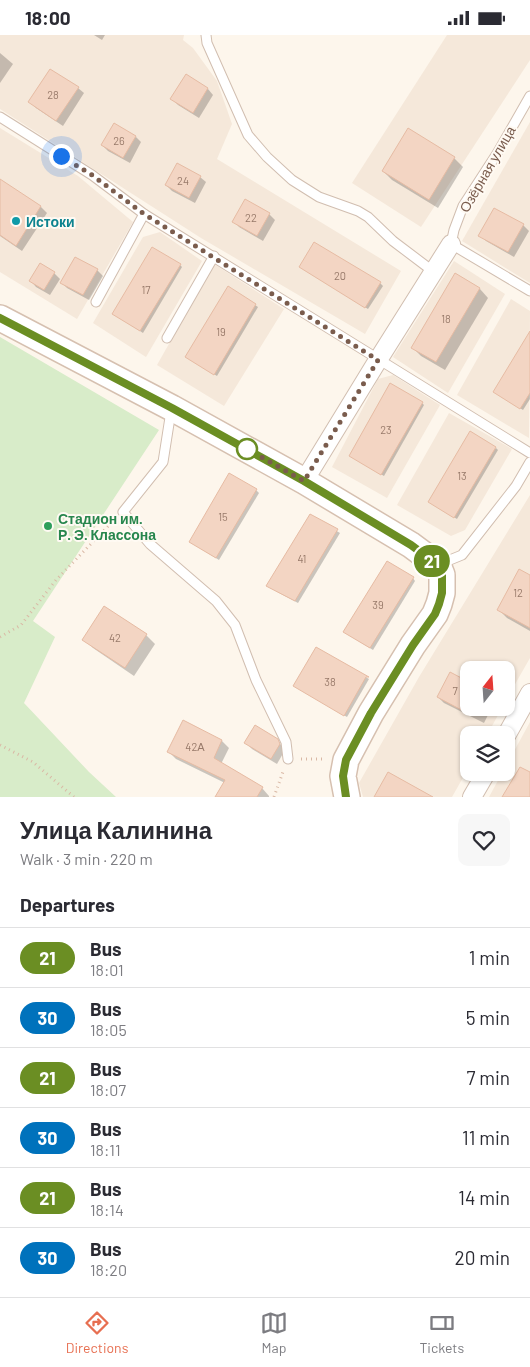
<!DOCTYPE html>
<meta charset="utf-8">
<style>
:root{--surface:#fff;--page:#f7f7f7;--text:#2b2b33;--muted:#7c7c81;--line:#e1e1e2;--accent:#e76f51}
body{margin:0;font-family:Barlow,sans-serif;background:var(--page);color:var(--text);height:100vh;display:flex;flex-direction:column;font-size:19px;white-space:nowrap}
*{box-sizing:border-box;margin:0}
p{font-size:16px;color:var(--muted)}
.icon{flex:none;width:28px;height:28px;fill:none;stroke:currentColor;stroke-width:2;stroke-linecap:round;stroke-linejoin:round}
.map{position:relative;height:762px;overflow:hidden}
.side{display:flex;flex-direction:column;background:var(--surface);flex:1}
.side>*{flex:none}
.badge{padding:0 10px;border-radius:16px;font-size:18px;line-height:32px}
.needle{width:32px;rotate:17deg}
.fabs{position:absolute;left:460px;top:626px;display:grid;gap:10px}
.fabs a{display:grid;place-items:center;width:55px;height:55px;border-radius:10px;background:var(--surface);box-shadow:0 1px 4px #0004;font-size:25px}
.you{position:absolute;width:25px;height:25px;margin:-12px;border:4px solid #fff;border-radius:50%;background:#1a73e8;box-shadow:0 0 0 8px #1a73e833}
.map>.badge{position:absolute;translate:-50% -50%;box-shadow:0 0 0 2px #fff}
h2{padding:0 20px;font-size:19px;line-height:45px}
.round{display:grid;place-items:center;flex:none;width:52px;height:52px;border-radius:10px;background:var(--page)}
.head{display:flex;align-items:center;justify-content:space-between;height:85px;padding:0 20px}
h1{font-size:24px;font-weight:800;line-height:38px}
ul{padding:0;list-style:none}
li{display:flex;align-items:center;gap:15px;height:60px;padding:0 20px;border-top:1px solid var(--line)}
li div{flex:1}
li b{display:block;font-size:19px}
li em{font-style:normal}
li .badge{min-width:55px;font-weight:700;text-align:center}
.status{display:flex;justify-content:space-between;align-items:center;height:35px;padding:0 25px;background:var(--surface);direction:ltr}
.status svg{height:14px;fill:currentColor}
.tabs{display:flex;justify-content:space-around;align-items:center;height:70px;border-top:1px solid var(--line);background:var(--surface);font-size:14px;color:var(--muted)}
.tabs a{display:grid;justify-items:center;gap:2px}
.tabs .current{color:var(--accent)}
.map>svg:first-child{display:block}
.residential{fill:#f5e8da}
.green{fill:#d8ecc9}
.shadow{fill:#0003}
.building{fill:#f3d5c3;stroke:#e6bba3}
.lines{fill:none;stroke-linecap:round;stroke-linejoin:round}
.lane-casing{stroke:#d1beb0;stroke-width:11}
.street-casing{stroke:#d1beb0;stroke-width:20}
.secondary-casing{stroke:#d6c0b0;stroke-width:28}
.path{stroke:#d9b8a5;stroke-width:3;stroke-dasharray:1 4;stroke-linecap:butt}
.lane{stroke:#fff;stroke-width:9}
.street{stroke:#fff;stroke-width:18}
.secondary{stroke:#fff;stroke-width:25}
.line-casing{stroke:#fff;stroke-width:11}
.line{stroke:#6b8e23;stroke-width:8}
.walk{stroke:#7a5c4d;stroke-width:5;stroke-dasharray:0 9}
.culture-dot{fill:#0f9aa8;stroke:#fffaf3;stroke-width:2}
.stop-dot{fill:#fff;stroke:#6b8e23;stroke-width:2.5}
.leisure-dot{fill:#2e9e5b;stroke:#fffaf3;stroke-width:2}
.labels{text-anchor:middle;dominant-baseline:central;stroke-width:4;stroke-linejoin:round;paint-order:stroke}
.number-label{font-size:11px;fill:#987a6a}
.street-label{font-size:14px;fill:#7a5c4d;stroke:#fffaf3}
.culture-label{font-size:14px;font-weight:bold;fill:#0d838f;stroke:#fffaf3;text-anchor:start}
.leisure-label{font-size:14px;font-weight:bold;fill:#27864d;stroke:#fffaf3;text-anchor:start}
</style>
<div class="status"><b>18:00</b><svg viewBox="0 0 49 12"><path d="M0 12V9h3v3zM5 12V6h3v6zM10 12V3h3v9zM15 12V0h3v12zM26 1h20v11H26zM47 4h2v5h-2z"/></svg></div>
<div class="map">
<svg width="530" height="762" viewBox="0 0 530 762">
<rect width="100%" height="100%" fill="#fdf6ec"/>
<!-- residential -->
<g class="residential">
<path d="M0,0h184l-1,5 10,8 24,33 15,43 -15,35 184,112 -36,63 -164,-96 -201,-129z"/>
<path d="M447,0h83v25l-109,167 -69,-44z"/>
<path d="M530,87v161l-68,-42z"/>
<path d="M0,93l78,48 55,46 -56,97 -77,-47z"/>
<path d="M160,197l42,29 -56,96 -53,-34 50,-86z"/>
<path d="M454,226l51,33 -57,99 -55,-36z"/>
<path d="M214,229l70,45 -60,97 -67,-41z"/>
<path d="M511,264l19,12 -1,127 -72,-43z"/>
<path d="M393,340l47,30 -53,93 -55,-31 46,-88z"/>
<path d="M449,378l63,36 -47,81 -14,6 -54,-31z"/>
<path d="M530,460v163l-24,42v-30h-37v37l33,1 -15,27h-18v32l-17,30h-89l-4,-14 60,-106z"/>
<path d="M530,687v75h-41l13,-24h4v-7z"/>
</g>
<!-- green -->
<path class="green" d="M0,302l159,93 -126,191 22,16 -31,66 65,69 27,25h-116z"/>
<!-- shadow -->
<g class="shadow">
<path d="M94,0h11l-3,5z"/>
<path d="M0,18l13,11 -13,19z"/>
<path d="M187,41l21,13 5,6 -14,23 -21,-13 -6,-6z"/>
<path d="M78,53l6,5 -21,33 -27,-18 -6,-6z"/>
<path d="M409,95l45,28 9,9 -25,41 -46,-28 -9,-9z"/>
<path d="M136,102l5,5 -11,21 -22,-12 -6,-6z"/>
<path d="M200,142l6,5 -11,21 -23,-12 -6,-6z"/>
<path d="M0,146l41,26 6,6 -25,38 -22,-15z"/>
<path d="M269,179l6,6 -12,21 -24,-14 -5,-6z"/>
<path d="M523,190l6,6 -15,26 -28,-16 -6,-6z"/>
<path d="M180,230l2,2 -39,66 -29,-19z"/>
<path d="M300,232l80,16 3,3 -15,23z"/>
<path d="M97,235l6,6 -14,24 -22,-12 -5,-5z"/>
<path d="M54,238l6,6 -10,16 -14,-8 -5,-6z"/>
<path d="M456,240l24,14 8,9 -43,72 -24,-14 -8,-8z"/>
<path d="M255,270l3,2 -41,69 -31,-19z"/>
<path d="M530,299v65l-7,11 -26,-16z"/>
<path d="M422,368l2,2 -40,71 -33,-20z"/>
<path d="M496,413l2,2 -41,69 -27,-17z"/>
<path d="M256,455l3,3 -40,67 -29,-18z"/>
<path d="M310,480l30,18 -42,70 -28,-15z"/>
<path d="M530,541v55l-23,-13 -9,-9z"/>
<path d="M413,543l2,3 -42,69 -26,-16z"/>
<path d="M105,573l41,27 9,9 -21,32 -41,-28 -9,-9z"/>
<path d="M316,614l53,30 -22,38 -52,-31z"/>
<path d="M438,662l31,10h23l-8,16 -40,-20z"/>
<path d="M183,687l39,19 7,7 -8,16 41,24 7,8v1h-52l8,-14 -49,-24 -7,-7z"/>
<path d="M277,705l8,10 -8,14 -25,-15 -6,-6z"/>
</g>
<!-- building -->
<g class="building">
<path d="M50,34l29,18 -23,34 -28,-19z"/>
<path d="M186,39l22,14 -15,25 -23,-14z"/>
<path d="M114,88l22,13 -13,22 -22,-13z"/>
<path d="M408,93l47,29 -26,43 -47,-29z"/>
<path d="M177,128l24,13 -12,22 -24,-13z"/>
<path d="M0,144l41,27 -25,40 -16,-11z"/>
<path d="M245,164l25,14 -13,23 -25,-14z"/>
<path d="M494,173l30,16 -16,28 -30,-16z"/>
<path d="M314,207l67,40 -16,26 -66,-41z"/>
<path d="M152,212l29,17 -41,67 -28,-17z"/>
<path d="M75,222l23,12 -15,26 -23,-12z"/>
<path d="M40,228l15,9 -11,18 -15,-9z"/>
<path d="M455,238l25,15 -44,74 -25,-14z"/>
<path d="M228,251l28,18 -42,71 -29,-18z"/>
<path d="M530,296v62l-10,16 -27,-17z"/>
<path d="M390,348l33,19 -42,73 -32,-19z"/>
<path d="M470,396l26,16 -42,71 -26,-16z"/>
<path d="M229,438l28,16 -41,69 -27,-16z"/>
<path d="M310,479l28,15 -43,72 -29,-15z"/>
<path d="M387,526l27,16 -44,71 -27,-16z"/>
<path d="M519,534l11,6v53l-33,-18z"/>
<path d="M104,571l43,28 -22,34 -43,-28z"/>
<path d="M316,612l53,30h-3l-22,39 -51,-30z"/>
<path d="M450,637l19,10v32l-32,-17z"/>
<path d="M183,685l39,20 -8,18 49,29 -6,10h-42l10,-17 -58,-28z"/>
<path d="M255,690l23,14 2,5 -9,15 -27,-16z"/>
<path d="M520,732l10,5v25h-28z"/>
<path d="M388,737l45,25h-59z"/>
</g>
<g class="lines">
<defs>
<g id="lane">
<path d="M206,0l1,8 41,92 19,22 25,23 27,17 39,14 10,6 25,24 41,31"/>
<path d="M530,61l-32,56 -35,54 -9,24 -3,14 79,47"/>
<path d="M0,82l92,58 52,39 386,239"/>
<path d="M96,267l48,-88"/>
<path d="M167,303l47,-82"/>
<path d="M171,376l-8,51 -40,50 27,32 66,57 19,24 21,55 30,62 2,17"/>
<path d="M440,529l22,-9 54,-69 14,-24"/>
</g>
<g id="street">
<path d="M304,446l74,-121 73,-116"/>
<path d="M506,701l24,-43"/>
<path d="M472,762l14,-24"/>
</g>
<path id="secondary" d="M0,283l172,90 132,73 107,64 27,20 4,10v18l-3,11 -4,10 -22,31 -42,68 -25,47 -3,16 4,21"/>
</defs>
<!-- lane casing -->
<use href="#lane" class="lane-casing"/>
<!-- street casing -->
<use href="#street" class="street-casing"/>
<!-- secondary casing -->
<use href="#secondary" class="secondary-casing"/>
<!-- path -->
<g class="path">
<path d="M0,602l21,-12 35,-45 59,-61"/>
<path d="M0,710l33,17 41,35"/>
<path d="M301,724h23"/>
<path d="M274,762l10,-28"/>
</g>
<!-- lane -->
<use href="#lane" class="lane"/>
<!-- street -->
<use href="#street" class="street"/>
<!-- secondary -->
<use href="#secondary" class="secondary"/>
</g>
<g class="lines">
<defs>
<path id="line" d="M0,283l172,90 132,73 107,64 27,20 4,10v18l-3,11 -4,10 -22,31 -42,68 -25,47 -3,16 3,21"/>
</defs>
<!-- line casing -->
<use href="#line" class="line-casing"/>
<!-- line -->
<use href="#line" class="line"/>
<!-- walk -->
<path class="walk" d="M61,121l31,19 52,39 234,146 -74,121 -57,-32"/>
</g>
<!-- markers -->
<circle class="culture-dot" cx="16" cy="186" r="5"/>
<circle class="stop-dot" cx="247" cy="414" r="10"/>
<circle class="leisure-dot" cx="48" cy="491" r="5"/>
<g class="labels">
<!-- number labels -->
<g class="number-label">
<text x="53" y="59">28</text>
<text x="119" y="105">26</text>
<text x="183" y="145">24</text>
<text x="251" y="182">22</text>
<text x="340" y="240">20</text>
<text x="146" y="254">17</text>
<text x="446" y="283">18</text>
<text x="221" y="296">19</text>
<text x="386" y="394">23</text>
<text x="462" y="440">13</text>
<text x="223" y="481">15</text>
<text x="302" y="523">41</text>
<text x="518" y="557">12</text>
<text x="378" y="569">39</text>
<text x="115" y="602">42</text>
<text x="330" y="646">38</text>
<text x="455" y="655">7</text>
<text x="195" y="711">42А</text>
</g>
<!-- street labels -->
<g class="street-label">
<text transform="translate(487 134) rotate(-60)">Озёрная улица</text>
</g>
<!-- culture labels -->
<g class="culture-label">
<text x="26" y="186">Истоки</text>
</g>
<!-- leisure labels -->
<g class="leisure-label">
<text x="58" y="483">Стадион им.<tspan x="58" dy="16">Р. Э. Классона</tspan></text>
</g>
</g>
</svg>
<div class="fabs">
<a><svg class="needle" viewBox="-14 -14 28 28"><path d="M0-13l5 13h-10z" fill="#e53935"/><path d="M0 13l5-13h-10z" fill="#7c7c81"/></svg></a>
<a><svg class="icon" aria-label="layers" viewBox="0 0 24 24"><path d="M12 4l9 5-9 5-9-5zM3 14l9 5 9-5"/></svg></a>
</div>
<div class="you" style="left:61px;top:121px"></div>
<b class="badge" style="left:432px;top:526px;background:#6b8e23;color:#fff">21</b>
</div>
<section class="side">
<div class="head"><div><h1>Улица Калинина</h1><p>Walk · 3 min · 220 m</p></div><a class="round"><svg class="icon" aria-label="heart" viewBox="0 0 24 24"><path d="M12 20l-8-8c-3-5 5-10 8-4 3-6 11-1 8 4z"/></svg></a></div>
<h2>Departures</h2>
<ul>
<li><span class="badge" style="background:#6b8e23;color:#fff">21</span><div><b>Bus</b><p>18:01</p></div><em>1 min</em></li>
<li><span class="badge" style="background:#0072bc;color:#fff">30</span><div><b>Bus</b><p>18:05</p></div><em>5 min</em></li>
<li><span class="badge" style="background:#6b8e23;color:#fff">21</span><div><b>Bus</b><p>18:07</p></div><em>7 min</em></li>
<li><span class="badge" style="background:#0072bc;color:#fff">30</span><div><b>Bus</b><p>18:11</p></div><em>11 min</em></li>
<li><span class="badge" style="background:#6b8e23;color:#fff">21</span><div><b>Bus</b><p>18:14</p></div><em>14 min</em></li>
<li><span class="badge" style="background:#0072bc;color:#fff">30</span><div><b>Bus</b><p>18:20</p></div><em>20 min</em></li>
</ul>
</section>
<nav class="tabs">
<a class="current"><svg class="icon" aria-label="directions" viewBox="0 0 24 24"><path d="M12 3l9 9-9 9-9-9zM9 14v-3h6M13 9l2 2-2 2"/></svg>Directions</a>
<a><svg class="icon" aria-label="map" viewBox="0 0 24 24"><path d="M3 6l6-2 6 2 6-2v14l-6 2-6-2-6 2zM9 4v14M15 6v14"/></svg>Map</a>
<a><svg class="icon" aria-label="tickets" viewBox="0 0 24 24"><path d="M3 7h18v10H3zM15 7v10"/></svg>Tickets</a>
</nav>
